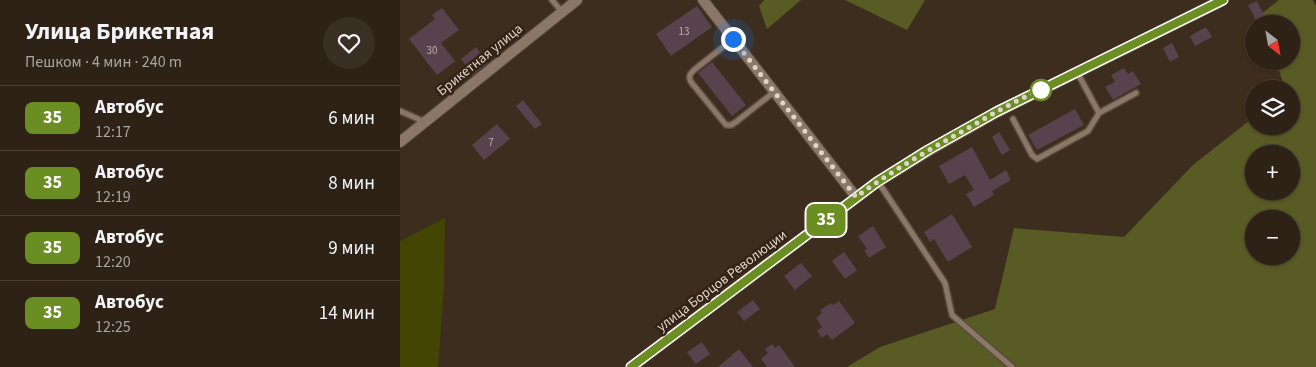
<!DOCTYPE html>
<html lang="ru">
<meta charset="utf-8">
<style>
:root{--surface:#2e2216;--page:#3a2f23;--text:#f1f3f6;--muted:#a7a4a1;--line:#493f35}
body{margin:0;font-family:"Source Sans 3",sans-serif;background:var(--page);color:var(--text);height:100vh;display:flex;flex-direction:column;font-size:19px;white-space:nowrap}
*{box-sizing:border-box;margin:0}
p{font-size:16px;color:var(--muted)}
.icon{flex:none;width:28px;height:28px;fill:none;stroke:currentColor;stroke-width:2;stroke-linecap:round;stroke-linejoin:round}
.map{position:relative;flex:1;overflow:hidden}
.panel{display:flex;flex-direction:column;background:var(--surface);width:400px}
.panel>*{flex:none}
.badge{padding:0 10px;border-radius:8px;font-size:18px;line-height:32px}
.needle{width:32px;rotate:149deg}
.tools{position:absolute;left:845px;top:15px;display:grid;gap:10px}
.tools a{display:grid;place-items:center;width:55px;height:55px;border-radius:50%;background:var(--surface);box-shadow:0 1px 4px #0004,0 0 0 1px var(--line);font-size:25px}
.you{position:absolute;width:25px;height:25px;margin:-12px;border:4px solid #fff;border-radius:50%;background:#1a73e8;box-shadow:0 0 0 8px #1a73e833}
.map>.badge{position:absolute;translate:-50% -50%;box-shadow:0 0 0 2px #fff}
.round{display:grid;place-items:center;flex:none;width:52px;height:52px;border-radius:26px;background:var(--page)}
.head{display:flex;align-items:center;justify-content:space-between;height:85px;padding:0 25px}
h1{font-size:24px;font-weight:700;line-height:38px}
ul{padding:0;list-style:none}
li{display:flex;align-items:center;gap:15px;height:65px;padding:0 25px;border-top:1px solid var(--line)}
li div{flex:1}
li b{display:block;font-size:19px}
li em{font-style:normal}
li .badge{min-width:55px;font-weight:700;text-align:center}
main{display:flex;flex:1;min-height:0}
.map>svg:first-child{display:block}
.green{fill:#434503}
.forest{fill:#585b24;fill-rule:evenodd}
.building{fill:#57424e}
.lines{fill:none;stroke-linecap:round;stroke-linejoin:round}
.service-casing{stroke:#584b3e;stroke-width:8}
.minor-casing{stroke:#584b3e;stroke-width:12}
.service{stroke:#8b7767;stroke-width:5}
.minor{stroke:#8b7767;stroke-width:10}
.line-casing{stroke:#fff;stroke-width:11}
.line{stroke:#6b8e23;stroke-width:8}
.walk{stroke:#dfd5cc;stroke-width:5;stroke-dasharray:0 9}
.stop-dot{fill:#fff;stroke:#6b8e23;stroke-width:2.5}
.labels{text-anchor:middle;dominant-baseline:central;stroke-width:5;stroke-linejoin:round;paint-order:stroke}
.number-label{font-size:11px;fill:#bdb0ac}
.street-label{font-size:14px;fill:#dfd5cc;stroke:#332315}
</style>
<main>
<section class="panel">
<div class="head"><div><h1>Улица Брикетная</h1><p>Пешком · 4 мин · 240 m</p></div><a class="round"><svg class="icon" aria-label="heart" viewBox="0 0 24 24"><path d="M12 20l-8-8c-3-5 5-10 8-4 3-6 11-1 8 4z"/></svg></a></div>
<ul>
<li><span class="badge" style="background:#6b8e23;color:#fff">35</span><div><b>Автобус</b><p>12:17</p></div><em>6 мин</em></li>
<li><span class="badge" style="background:#6b8e23;color:#fff">35</span><div><b>Автобус</b><p>12:19</p></div><em>8 мин</em></li>
<li><span class="badge" style="background:#6b8e23;color:#fff">35</span><div><b>Автобус</b><p>12:20</p></div><em>9 мин</em></li>
<li><span class="badge" style="background:#6b8e23;color:#fff">35</span><div><b>Автобус</b><p>12:25</p></div><em>14 мин</em></li>
</ul>
</section>
<div class="map">
<svg width="916" height="367" viewBox="0 0 916 367">
<rect width="100%" height="100%" fill="#3d2d1e"/>
<!-- green -->
<path class="green" d="M45,218l-1,69 -6,80h-38v-126z"/>
<!-- forest -->
<g class="forest">
<path d="M364,0h37l-34,29 -8,-23z"/>
<path d="M445,0h80l-18,30z"/>
<path d="M879,0h34l3,6v361h-469l33,-20 115,-38 19,-81 110,9 69,-72 61,-48v9h37v-37h-6l-9,-28h15v-37h-27l-3,-10zM854,154h37v37h-37zM854,219h37v37h-37z"/>
</g>
<!-- building -->
<g class="building">
<path d="M857,1l11,23h-10l-10,-19z"/>
<path d="M297,6l15,21 -41,29 -15,-22z"/>
<path d="M42,8l17,22 -18,13 14,18 -18,14 -28,-36 26,-20 -3,-4z"/>
<path d="M806,27l6,10 -17,9 -5,-10z"/>
<path d="M772,43l7,14 -9,5 -7,-14z"/>
<path d="M76,47l12,16 -15,12 -12,-16z"/>
<path d="M312,62l34,43 -14,11 -34,-43z"/>
<path d="M724,68l4,6 5,-3 8,13 -28,16 -8,-13 10,-5 -4,-7z"/>
<path d="M123,100l19,24 -7,5 -19,-23z"/>
<path d="M675,109l9,16 -47,25 -9,-15z"/>
<path d="M97,124l13,15 -26,21 -12,-15z"/>
<path d="M599,132l11,18 -8,5 -10,-18z"/>
<path d="M572,147l18,33 16,-10 5,10 -19,11 2,4 -20,12 -8,-13 8,-4 -9,-15 -16,9 -10,-18z"/>
<path d="M552,214l20,33 -24,15 -14,-23 -4,3 -6,-10z"/>
<path d="M473,226l13,21 -17,11 -5,-8 3,-1 -9,-13z"/>
<path d="M444,252l13,18 -12,9 -13,-18z"/>
<path d="M401,263l11,13 -17,14 -11,-14z"/>
<path d="M353,300l7,9 -16,12 -7,-9z"/>
<path d="M439,301l16,22 -23,17 -5,-6 -5,4 -5,-7 5,-4 -6,-9 6,-5 -2,-3 11,-7 2,2z"/>
<path d="M302,342l8,12 -14,10 -9,-12z"/>
<path d="M372,344l3,4 4,-3 16,22h-28l-6,-8 7,-6 -3,-4z"/>
<path d="M339,349l14,18h-35z"/>
</g>
<g class="lines">
<defs>
<g id="service">
<path d="M152,0l10,12"/>
<path d="M333,39l-39,31c-4,4 -6,6 -3,12l35,43h5l5,-3 38,-30"/>
<path d="M0,111l25,11"/>
<path d="M699,113l37,-20"/>
<path d="M613,119l19,36 5,4 51,-28 11,-18 -22,-41"/>
<path d="M477,182l6,7 62,94 7,32 60,52"/>
</g>
<g id="minor">
<path d="M303,0l153,197"/>
<path d="M0,142l177,-142"/>
<path d="M231,367l246,-185 51,-31 69,-39 226,-112"/>
</g>
</defs>
<!-- service casing -->
<use href="#service" class="service-casing"/>
<!-- minor casing -->
<use href="#minor" class="minor-casing"/>
<!-- service -->
<use href="#service" class="service"/>
<!-- minor -->
<use href="#minor" class="minor"/>
</g>
<g class="lines">
<defs>
<path id="line" d="M231,367l246,-185 51,-32 68,-38 227,-112"/>
</defs>
<!-- line casing -->
<use href="#line" class="line-casing"/>
<!-- line -->
<use href="#line" class="line"/>
<!-- walk -->
<path class="walk" d="M333,39l123,158c34,-25 71,-46 107,-66 26,-15 51,-30 78,-41"/>
</g>
<!-- markers -->
<circle class="stop-dot" cx="641" cy="90" r="10"/>
<g class="labels">
<!-- number labels -->
<g class="number-label">
<text x="284" y="31">13</text>
<text x="32" y="50">30</text>
<text x="91" y="142">7</text>
</g>
<!-- street labels -->
<g class="street-label">
<text transform="translate(80 60) rotate(-39)">Брикетная улица</text>
<text transform="translate(322 281) rotate(-37)">улица Борцов Революции</text>
</g>
</g>
</svg>
<div class="tools">
<a><svg class="needle" viewBox="-14 -14 28 28"><path d="M0-13l5 13h-10z" fill="#e53935"/><path d="M0 13l5-13h-10z" fill="#a7a4a1"/></svg></a>
<a><svg class="icon" aria-label="layers" viewBox="0 0 24 24"><path d="M12 4l9 5-9 5-9-5zM3 14l9 5 9-5"/></svg></a>
<a>+</a>
<a>−</a>
</div>
<div class="you" style="left:333px;top:39px"></div>
<b class="badge" style="left:426px;top:220px;background:#6b8e23;color:#fff">35</b>
</div>
</main>
